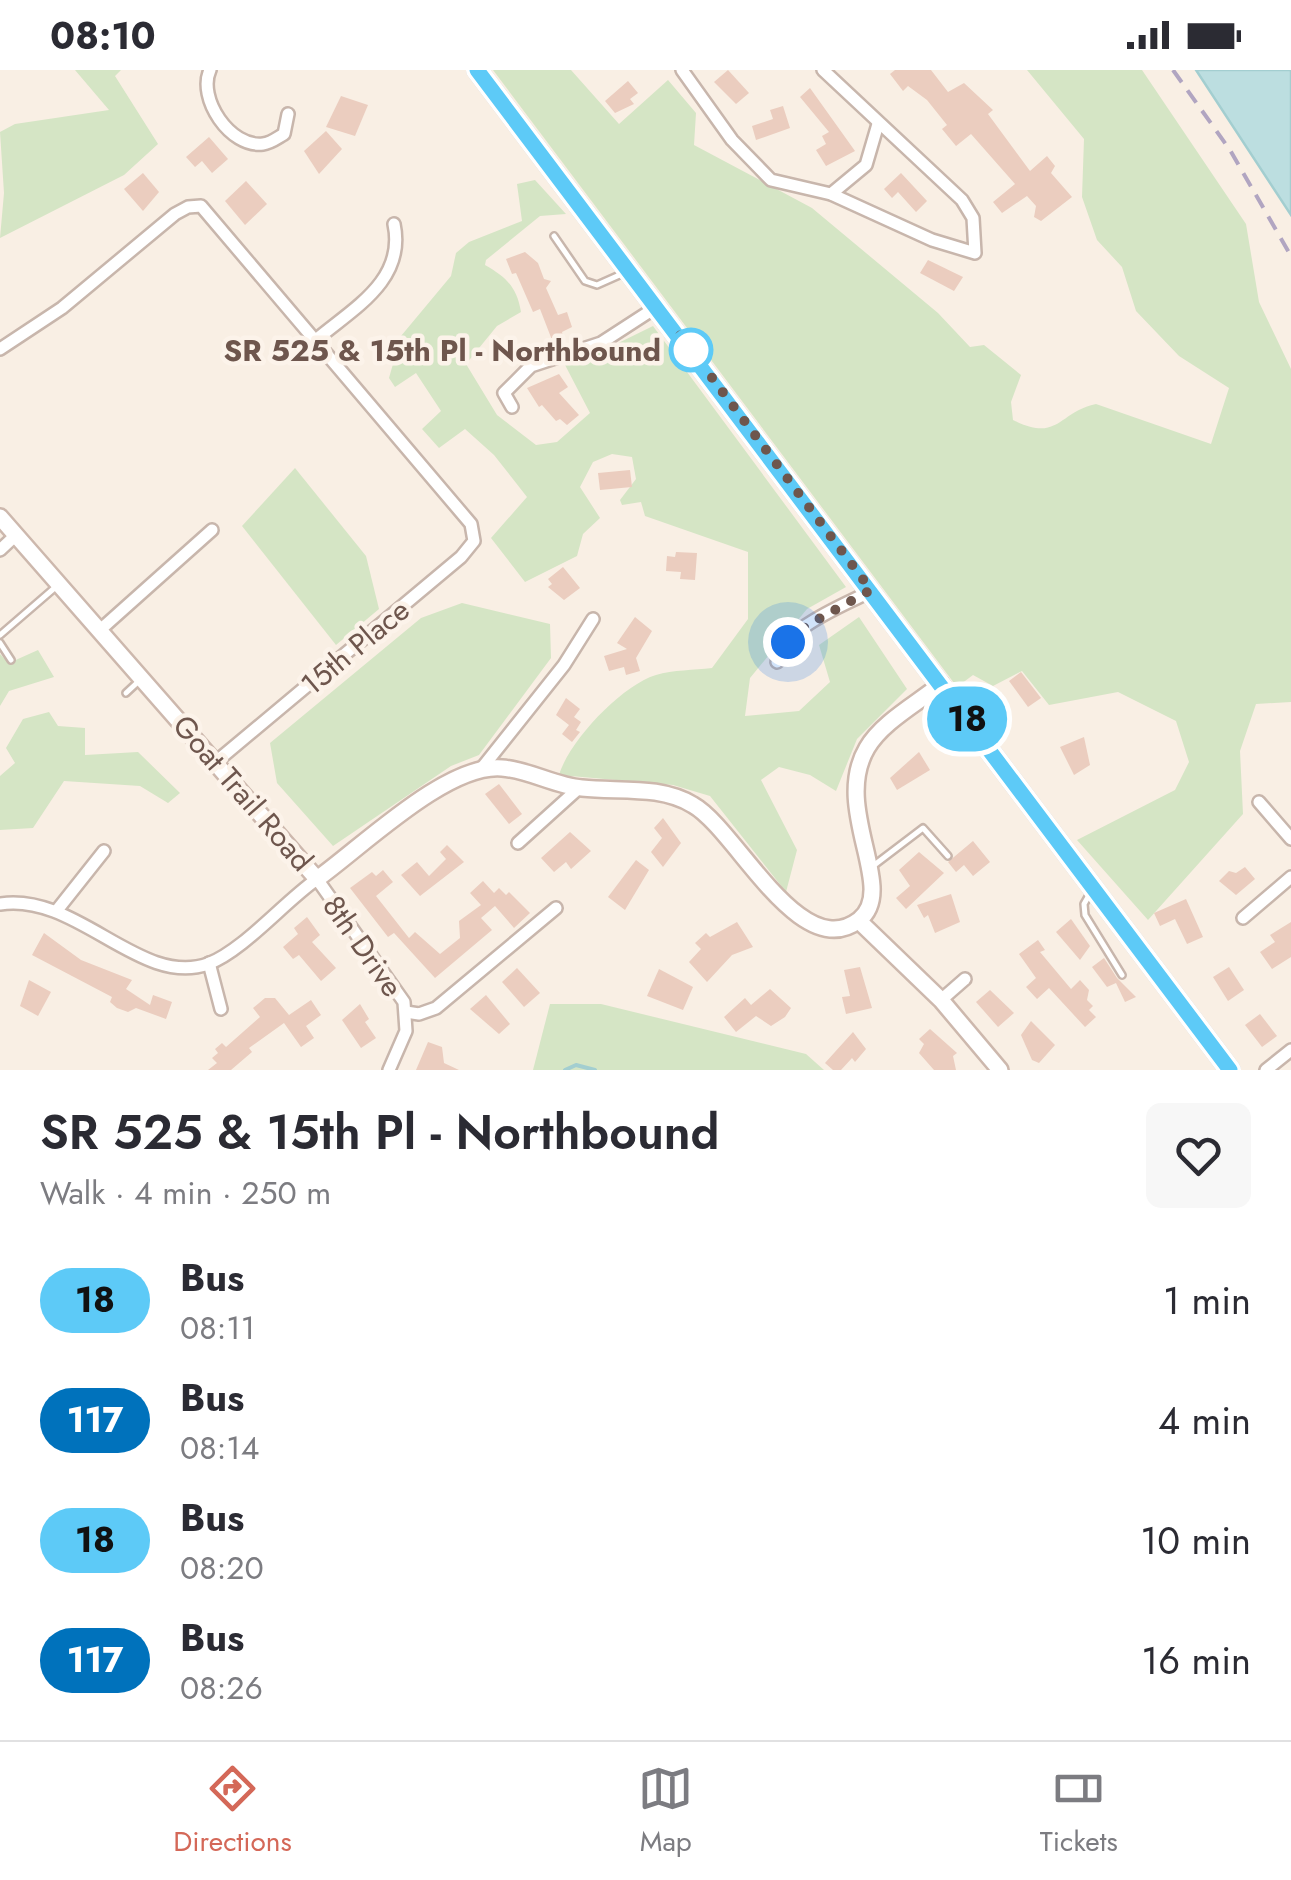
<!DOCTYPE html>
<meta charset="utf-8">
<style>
:root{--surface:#fff;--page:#f7f7f7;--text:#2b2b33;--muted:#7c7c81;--line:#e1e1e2;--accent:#d46858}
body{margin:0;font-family:Jost,sans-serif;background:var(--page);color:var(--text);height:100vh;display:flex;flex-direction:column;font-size:38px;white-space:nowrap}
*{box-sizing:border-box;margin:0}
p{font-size:32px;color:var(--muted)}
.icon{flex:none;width:55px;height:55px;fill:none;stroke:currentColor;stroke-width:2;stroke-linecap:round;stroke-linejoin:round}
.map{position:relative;height:1000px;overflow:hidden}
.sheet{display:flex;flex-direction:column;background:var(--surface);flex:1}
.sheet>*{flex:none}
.badge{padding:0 20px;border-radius:32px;font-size:35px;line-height:65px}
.you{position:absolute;width:50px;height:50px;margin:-25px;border:8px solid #fff;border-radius:50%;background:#1a73e8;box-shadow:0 0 0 15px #1a73e833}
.map>.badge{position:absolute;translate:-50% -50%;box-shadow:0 0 0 5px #fff}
.round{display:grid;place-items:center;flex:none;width:105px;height:105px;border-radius:15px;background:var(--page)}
.overview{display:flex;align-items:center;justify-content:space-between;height:170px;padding:0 40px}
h1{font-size:48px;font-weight:600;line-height:75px}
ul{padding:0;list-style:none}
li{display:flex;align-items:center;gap:30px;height:120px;padding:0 40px}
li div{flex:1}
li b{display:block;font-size:38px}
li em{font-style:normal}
li .badge{min-width:110px;font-weight:700;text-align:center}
.status{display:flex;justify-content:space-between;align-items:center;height:70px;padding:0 50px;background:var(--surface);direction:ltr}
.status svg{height:28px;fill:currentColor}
.dock{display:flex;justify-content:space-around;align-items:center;height:140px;border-top:2px solid var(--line);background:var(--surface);font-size:28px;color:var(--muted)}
.dock a{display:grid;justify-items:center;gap:5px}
.dock .selected{color:var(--accent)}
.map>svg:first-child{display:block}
.green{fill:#d5e5c5}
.water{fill:#bcdee0;stroke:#a3ced0;stroke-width:2.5}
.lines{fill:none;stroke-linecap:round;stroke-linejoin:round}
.stream{stroke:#a3ced0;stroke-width:4}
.building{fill:#ebcdbf}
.lane-casing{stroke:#c8b6ac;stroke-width:10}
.street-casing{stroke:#c8b6ac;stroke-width:16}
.secondary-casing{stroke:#cdb8ad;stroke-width:20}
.primary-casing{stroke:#d4ccca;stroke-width:22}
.lane{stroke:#fff;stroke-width:5}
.street{stroke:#fff;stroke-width:11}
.secondary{stroke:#fff;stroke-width:15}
.primary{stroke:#f0cda4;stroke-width:18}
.rail{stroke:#b1a5c1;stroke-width:4;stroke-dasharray:15 10;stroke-linecap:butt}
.line-casing{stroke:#fff;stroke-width:22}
.line{stroke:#5dcaf7;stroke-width:15}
.walk{stroke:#6e564d;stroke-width:10;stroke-dasharray:0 18}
.stop-dot{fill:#fff;stroke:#5dcaf7;stroke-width:5}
.labels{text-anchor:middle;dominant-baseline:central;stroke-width:9;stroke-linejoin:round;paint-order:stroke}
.stop-label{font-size:30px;font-weight:bold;fill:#6e564d;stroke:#fcf3ea;text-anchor:end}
.street-label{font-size:30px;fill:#6e564d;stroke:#fcf3ea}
</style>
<div class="status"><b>08:10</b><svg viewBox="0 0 49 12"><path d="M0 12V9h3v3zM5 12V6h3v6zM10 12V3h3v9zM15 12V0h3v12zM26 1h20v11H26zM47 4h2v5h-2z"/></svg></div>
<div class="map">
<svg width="1291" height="1000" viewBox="0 0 1291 1000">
<rect width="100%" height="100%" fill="#f9efe4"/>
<!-- green -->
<g class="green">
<path d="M75,0h46l-6,6 43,68 -34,31 -124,63 4,-45 -4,-61 15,-8 94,-14z"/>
<path d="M493,0h78l48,54 49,-44 28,33 -2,32 118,63 126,105 32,34 14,-2 37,30 -10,27 2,18c46,23 45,-8 83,-16l115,40 18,-56 -50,-32 -43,-45 -14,-44 -25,-27 -15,-43 2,-58 -57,-69h115l104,154 13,78 32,67v333l-35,2 -16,47 3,63 -95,106 -71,-80 98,-50 14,-28 -13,-41 -58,-29 -69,13 -27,-34 -29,15 -20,-11 -16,12z"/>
<path d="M535,110l31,34 -26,2 -54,44 -1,5c21,12 32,22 36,47l-24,14 -31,38 31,51 39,30 21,-3 33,-29 -26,-50 38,-12 51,-25 193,261 -39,22 -57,69 -5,38 54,-5 31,-29 -11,-37 40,-28 48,72 -50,50 -21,52 -26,-16 -31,-8 -18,13 36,70 -11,42 -76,-96 -37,-11 -114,-10c10,-34 63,-90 97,-100 17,-5 38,-5 56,-7l36,-49v-67l-103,-36 -4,-14 -19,3 -2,-5 16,-21 -4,-22 -20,-3 -19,8 -13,25 20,31 -17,16 -6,22 -52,26 -34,-44 36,-41 -33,-42 -29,-26 -26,19 -17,-19 19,-18 -25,-38 -21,14 -6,-9 12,-42 50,-60 5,-23 13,-11 53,-21 -5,-37z"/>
<path d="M295,398l71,88 13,53 -43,36 -94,-119z"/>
<path d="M462,533l88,21 1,34 -72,97 -28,11 -118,80 -56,-63 -7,-40 151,-125z"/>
<path d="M38,580l16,27 -45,14 -9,15v-52l9,9z"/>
<path d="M49,642l9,14 27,2v27l53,-3 42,41 -12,10 -28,-17 -76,-5 -31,47 -33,2v-54l15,-13 -9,-15 17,-29z"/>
<path d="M550,934h51l205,50 18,16h-291z"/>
</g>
<!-- water -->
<path class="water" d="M1196,0h95v145z"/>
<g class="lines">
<!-- stream -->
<path class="stream" d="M565,1000l11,-5 19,5"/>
</g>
<!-- building -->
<g class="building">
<path d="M728,0l21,23 -13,11 -22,-22z"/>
<path d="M895,0h36l17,22 16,-9 29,27 -5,4 42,57 17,-15 8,10 -4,7 21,24 -31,24 -7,-4 2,-11 -9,-10 -25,17 -9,-11 22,-18 -44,-50 -15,12 -14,-17 5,-4 -20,-25 -19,-14 -5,5 -13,-17z"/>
<path d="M628,11l10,12 -8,6 4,5 -19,9 -10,-12z"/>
<path d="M810,18l45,63 -29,15 -10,-16 10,-6 -4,-8 7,-4 -29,-35z"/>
<path d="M341,26l27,9 -13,31 -29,-9z"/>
<path d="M783,36l7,22 -34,12 -4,-14 21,-7 -3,-9z"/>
<path d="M326,61l16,18 -23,25 -15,-23z"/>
<path d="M209,67l19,22 -16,14 -10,-12 -7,6 -9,-10z"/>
<path d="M143,103l16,19 -16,19 -19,-22z"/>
<path d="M901,103l26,28 -11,11 -18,-20 -6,6 -8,-9z"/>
<path d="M246,111l21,23 -22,21 -20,-24z"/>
<path d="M525,182l13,11 6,16 7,2 -5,7 12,27 9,-3 5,15 -10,5 1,4 -11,4 -12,-31 -7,3 -17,-39 -4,1 -6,-15z"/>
<path d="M928,190l35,17 -9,14 -34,-18z"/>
<path d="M559,304l9,13 -9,6 20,22 -12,10 -7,-6 -4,2 -14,-16 -3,2 -12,-19z"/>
<path d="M630,400l2,17 -32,3 -2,-17z"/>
<path d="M676,482l21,1 -2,27 -15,-1 1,-7 -15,-1 1,-15 8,1z"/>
<path d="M563,497l17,21 -16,12 -16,-13 4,-3 -4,-5z"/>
<path d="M635,547l17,14 -16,27 4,13 -14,4 -2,-8 -15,4 -5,-15 23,-7 -10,-6z"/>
<path d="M1021,602l20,26 -13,9 -19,-26z"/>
<path d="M566,628l14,11 -6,8 7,5 -5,8 4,2 -8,10 -10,-8 7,-9 -13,-10z"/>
<path d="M1084,667l6,28 -16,10 -14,-28z"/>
<path d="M919,682l11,18 -33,20 -7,-12z"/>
<path d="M499,714l23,30 -13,10 -24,-30z"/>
<path d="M663,748l18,25 -18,24 -12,-15 11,-14 -8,-10z"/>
<path d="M570,762l21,19 -20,18 -5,-7 -12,10 -13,-14z"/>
<path d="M973,771l17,21 -17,14 -9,-11 -8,7 -8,-10z"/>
<path d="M447,775l17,17 -44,34 -19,-21 16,-13 12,14 17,-17 -6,-7z"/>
<path d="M919,782l25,21 -38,36 -10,-11 14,-12 -11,-16z"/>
<path d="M636,790l13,10 -24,40 -17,-13z"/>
<path d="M1245,797l10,12 -19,16 -17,-14 10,-10 7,2z"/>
<path d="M383,800l10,12 -17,14 33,42 6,-6 25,22 20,-16 -1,-17 22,-16 -11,-12 13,-12 11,12 5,-5 7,7 3,-3 21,21 -16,15 -19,-22 -14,12 11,12 -57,48 -41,-45 -6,4 -38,-49 22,-16 4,4z"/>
<path d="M951,824l9,28 -25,11 -7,-18 -4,3 -7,-13z"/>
<path d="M1186,829l17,38 -16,7 -12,-25 -15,7 -6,-13z"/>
<path d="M307,847l13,18 -8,7 24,26 -15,13 -22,-26 -6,4 -10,-12 15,-13 -4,-6z"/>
<path d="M1071,849l19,27 -10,14 -24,-28z"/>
<path d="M737,852l16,25 -21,8 -25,27 -18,-20 12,-13 -6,-6 11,-10 4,4z"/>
<path d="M1291,852v35l-19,12 -12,-17 15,-10 -5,-7z"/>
<path d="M44,863l37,27 51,20 -6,9 24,16 3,-10 19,7 -6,17 -30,-11 -8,4 -11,-4 -7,-6 2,-5 -80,-42z"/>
<path d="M1038,870l7,10 -5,2 31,37 9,-9 9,10 -2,10 6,6 -4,4 7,7 -11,10 -36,-39 -12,11 -11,-12 10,-9 -17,-24z"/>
<path d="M1104,888l13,20 19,19 -11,5 -9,-19 -9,4 -15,-20z"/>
<path d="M860,897l12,41 -26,6 -4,-17 8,-1 -6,-26z"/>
<path d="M1229,897l15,23 -16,11 -15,-24z"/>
<path d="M517,898l23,25 -16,14 -22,-25z"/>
<path d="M659,899l34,18 -10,23 -36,-14z"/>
<path d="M29,910l22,12 -13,24 -18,-10z"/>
<path d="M770,919l21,19 -6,9 -14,9 -15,-10 -20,16 -12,-15 21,-19 6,7z"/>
<path d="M990,920l24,23 -16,14 -22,-25z"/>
<path d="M486,925l24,29 -11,10 -29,-25z"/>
<path d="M265,928h10l14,17 22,-15 10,15 -15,11 8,12 -13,9 -17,-24 -35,25 3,4 -21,18h-23l9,-7 -5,-5 6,-5 -3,-4 7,-6 4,4 34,-30 -7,-9z"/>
<path d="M360,934l9,15 -4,3 11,16 -15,10 -19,-28z"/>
<path d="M1260,944l17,22 -15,11 -17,-22z"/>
<path d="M1031,951l24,24 -16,18 -7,-3 -11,-25z"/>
<path d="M930,959l27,24 -4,3 3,14h-22l-15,-17 5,-9 -5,-5z"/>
<path d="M853,962l13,17 -11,13 -3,-4 -11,12h-8l-8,-7z"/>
<path d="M428,972l14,5 2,16 15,7h-43z"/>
</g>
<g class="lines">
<defs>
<g id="lane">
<path d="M554,166l31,45 12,4 27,-12"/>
<path d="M0,565l58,-50"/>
<path d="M0,573l11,17"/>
<path d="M126,623l14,-13"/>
<path d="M873,796l50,-38 25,28"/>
<path d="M1092,820l-8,14 1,11 37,60"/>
</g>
<g id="street">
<path d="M210,0c-13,28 20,78 53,74 8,-1 14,-6 21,-10l4,-20"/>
<path d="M682,0l50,70 39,40 60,14 101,46 43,13 -2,-35 -11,-18 -139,-130"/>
<path d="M831,124l35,-29 12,-41"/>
<path d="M317,269c37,-31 89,-59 77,-115"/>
<path d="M0,279l62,-41 113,-94 13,-7 13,-1 270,318 3,17 -13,16 -244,204"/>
<path d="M512,337l-8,-14 27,-27 70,-23 57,-37"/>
<path d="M0,480l16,-15"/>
<path d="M100,560l112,-100"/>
<path d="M777,592c9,-36 64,-55 94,-71"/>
<path d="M482,698l82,-103 29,-46"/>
<path d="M1259,732l32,37"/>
<path d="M518,773l61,-55"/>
<path d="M0,834c77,-12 140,84 208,60 36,-14 76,-62 109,-85l87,123 2,29 -17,39"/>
<path d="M58,839l46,-58"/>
<path d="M1243,848l48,-41"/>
<path d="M209,893l12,46"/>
<path d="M941,930l24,-21"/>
<path d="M406,942l13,2 17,-6 120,-100"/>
<path d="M1266,1000l25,-20"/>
</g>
<g id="secondary">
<path d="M0,447l317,362c45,-32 130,-116 185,-111 28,2 53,18 80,20 37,4 78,-3 111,17 43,24 107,160 166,115 40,-31 -28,-111 8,-172 15,-26 51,-45 74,-64"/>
<path d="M859,851l82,79 59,70"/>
</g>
<path id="primary" d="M477,0l753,1000"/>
</defs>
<!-- lane casing -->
<use href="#lane" class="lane-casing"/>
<!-- street casing -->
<use href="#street" class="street-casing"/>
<!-- secondary casing -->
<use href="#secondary" class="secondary-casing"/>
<!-- primary casing -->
<use href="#primary" class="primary-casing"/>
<!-- lane -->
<use href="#lane" class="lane"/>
<!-- street -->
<use href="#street" class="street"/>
<!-- secondary -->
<use href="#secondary" class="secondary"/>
<!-- primary -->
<use href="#primary" class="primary"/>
<!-- rail -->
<path class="rail" d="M1173,0l57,80 61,106"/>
</g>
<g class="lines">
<defs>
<path id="line" d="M477,0l753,1000"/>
</defs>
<!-- line casing -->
<use href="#line" class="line-casing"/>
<!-- line -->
<use href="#line" class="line"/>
<!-- walk -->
<path class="walk" d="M691,280l-11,-15 191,255 -65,36 -18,16"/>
</g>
<!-- markers -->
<circle class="stop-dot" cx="691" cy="280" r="20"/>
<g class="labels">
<!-- stop labels -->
<g class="stop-label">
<text x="661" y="280">SR 525 &amp; 15th Pl - Northbound</text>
</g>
<!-- street labels -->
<g class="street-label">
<text transform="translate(355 577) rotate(-40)">15th Place</text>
<text transform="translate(243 723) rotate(49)">Goat Trail Road</text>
<text transform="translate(363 876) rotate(55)">8th Drive</text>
</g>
</g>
</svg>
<div class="you" style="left:788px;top:572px"></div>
<b class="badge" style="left:967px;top:649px;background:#5dcaf7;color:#111">18</b>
</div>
<section class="sheet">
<div class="overview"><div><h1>SR 525 &amp; 15th Pl - Northbound</h1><p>Walk · 4 min · 250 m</p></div><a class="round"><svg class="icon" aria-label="heart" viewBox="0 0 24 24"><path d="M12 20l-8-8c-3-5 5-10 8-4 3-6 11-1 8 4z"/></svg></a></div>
<ul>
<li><span class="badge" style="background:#5dcaf7;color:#111">18</span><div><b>Bus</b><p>08:11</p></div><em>1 min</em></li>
<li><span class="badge" style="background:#0072bc;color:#fff">117</span><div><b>Bus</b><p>08:14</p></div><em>4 min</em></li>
<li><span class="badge" style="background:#5dcaf7;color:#111">18</span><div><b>Bus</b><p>08:20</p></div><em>10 min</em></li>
<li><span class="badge" style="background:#0072bc;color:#fff">117</span><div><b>Bus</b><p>08:26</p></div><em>16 min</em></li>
</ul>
</section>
<nav class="dock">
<a class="selected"><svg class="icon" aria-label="directions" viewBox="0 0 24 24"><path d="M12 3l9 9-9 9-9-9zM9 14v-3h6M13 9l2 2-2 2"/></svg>Directions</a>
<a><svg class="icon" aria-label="map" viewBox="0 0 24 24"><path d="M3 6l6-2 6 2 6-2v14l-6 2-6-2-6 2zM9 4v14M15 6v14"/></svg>Map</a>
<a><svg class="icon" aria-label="tickets" viewBox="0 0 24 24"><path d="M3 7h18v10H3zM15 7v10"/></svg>Tickets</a>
</nav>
